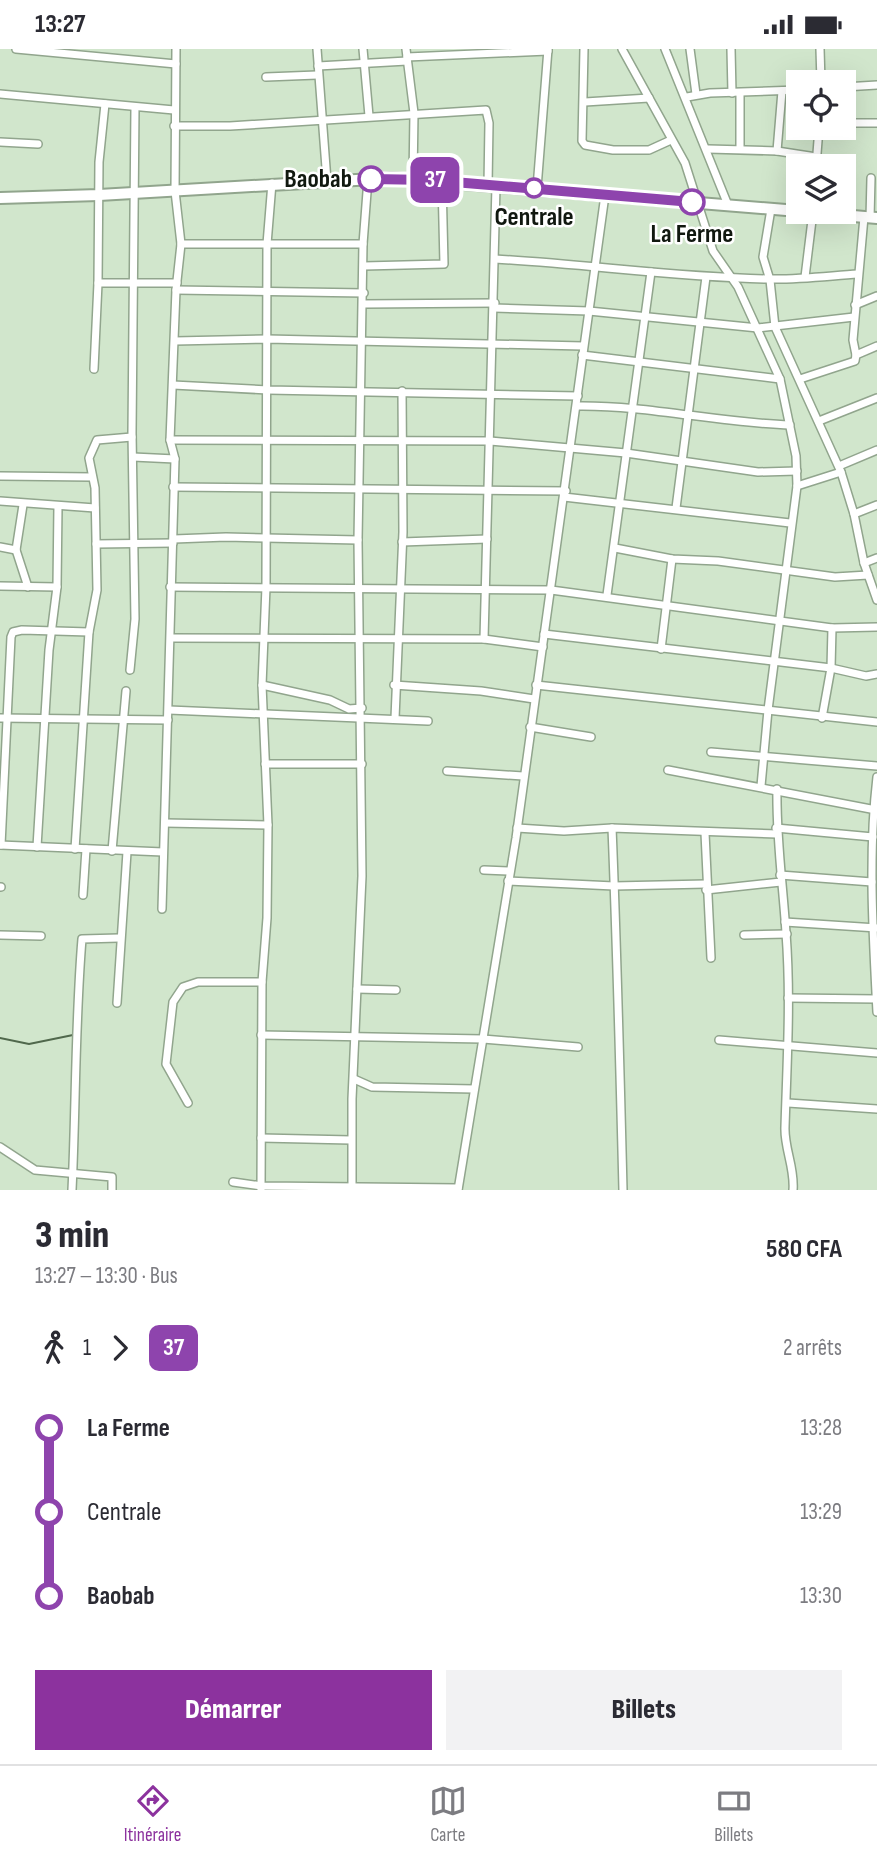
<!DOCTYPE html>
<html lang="fr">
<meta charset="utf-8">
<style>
:root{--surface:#fff;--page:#f2f2f3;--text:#2b2b33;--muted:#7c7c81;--line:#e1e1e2;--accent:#8c329e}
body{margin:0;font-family:"Sofia Sans Condensed",sans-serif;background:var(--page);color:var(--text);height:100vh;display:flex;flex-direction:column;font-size:26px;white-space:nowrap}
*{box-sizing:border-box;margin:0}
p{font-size:23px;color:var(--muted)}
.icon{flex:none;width:38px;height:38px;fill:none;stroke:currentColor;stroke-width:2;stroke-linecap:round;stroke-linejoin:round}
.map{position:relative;height:1141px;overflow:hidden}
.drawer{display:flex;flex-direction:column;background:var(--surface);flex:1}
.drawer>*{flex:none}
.badge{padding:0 14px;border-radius:10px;font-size:24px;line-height:46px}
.tools{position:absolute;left:786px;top:21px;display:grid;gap:14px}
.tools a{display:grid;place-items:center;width:70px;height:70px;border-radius:0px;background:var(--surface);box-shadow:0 7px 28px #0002;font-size:35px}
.map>.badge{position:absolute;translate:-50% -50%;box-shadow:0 0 0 4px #fff}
.legs{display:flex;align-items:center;gap:10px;height:77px;padding:0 35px;font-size:23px}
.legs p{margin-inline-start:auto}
.headline{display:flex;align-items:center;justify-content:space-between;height:119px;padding:0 35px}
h1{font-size:38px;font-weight:800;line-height:52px}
.action{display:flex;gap:14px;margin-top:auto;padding:14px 35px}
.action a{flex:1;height:80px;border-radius:0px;background:var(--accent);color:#fff;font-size:28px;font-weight:800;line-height:80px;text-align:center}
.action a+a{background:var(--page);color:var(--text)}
ul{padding:0 35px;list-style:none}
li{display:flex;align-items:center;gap:24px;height:84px;font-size:26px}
li i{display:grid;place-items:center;width:10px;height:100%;margin:0 9px;background:currentColor}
li i::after{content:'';width:18px;height:18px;margin:-9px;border:5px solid;border-radius:50%;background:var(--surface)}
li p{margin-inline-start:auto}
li:first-child i{background:linear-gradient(#0000 50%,currentColor 0)}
li:last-child i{background:linear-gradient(currentColor 50%,#0000 0)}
.status{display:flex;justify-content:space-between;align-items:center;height:49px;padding:0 35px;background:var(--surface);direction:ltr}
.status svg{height:19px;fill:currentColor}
.menu{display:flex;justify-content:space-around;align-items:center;height:98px;border-top:2px solid var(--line);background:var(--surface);font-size:19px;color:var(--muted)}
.menu a{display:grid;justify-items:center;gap:4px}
.menu .on{color:var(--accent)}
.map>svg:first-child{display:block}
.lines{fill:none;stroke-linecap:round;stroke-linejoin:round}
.stream{stroke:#50684c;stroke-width:2}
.minor-casing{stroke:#91a58d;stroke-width:10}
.highway-casing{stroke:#91a58d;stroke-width:14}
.minor{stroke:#fff;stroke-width:7}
.highway{stroke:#fff;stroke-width:10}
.line-1-casing{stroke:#fff;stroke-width:16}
.line-1{stroke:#8e44ad;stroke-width:10}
.stop-1-dot{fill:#fff;stroke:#8e44ad;stroke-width:3.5}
.labels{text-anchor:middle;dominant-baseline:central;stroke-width:5;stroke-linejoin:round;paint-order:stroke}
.stop-label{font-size:26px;font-weight:bold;fill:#111810;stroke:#fff}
</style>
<div class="status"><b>13:27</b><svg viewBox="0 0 49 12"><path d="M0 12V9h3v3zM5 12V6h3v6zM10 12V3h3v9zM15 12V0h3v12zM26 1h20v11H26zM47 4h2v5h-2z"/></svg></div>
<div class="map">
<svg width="877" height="1141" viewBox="0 0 877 1141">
<rect width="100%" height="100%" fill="#d1e6cc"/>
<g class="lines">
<!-- stream -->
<path class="stream" d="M0,989l29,6 44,-9"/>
<defs>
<g id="minor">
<path d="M16,0l160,15"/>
<path d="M317,0l10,132"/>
<path d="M363,0l6,67"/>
<path d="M406,0l8,64 -1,66"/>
<path d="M584,0l-2,92 3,4 28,5h36l22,-10"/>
<path d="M622,0l63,114 28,88 25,36 42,92 16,77 1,30 -29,224 -7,76"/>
<path d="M665,0l63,156"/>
<path d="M690,0l6,45"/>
<path d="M731,0l1,44"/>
<path d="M820,0l1,33"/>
<path d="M407,8l141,-6"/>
<path d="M318,17l89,-5"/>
<path d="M266,28l51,-2"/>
<path d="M844,38l33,-2"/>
<path d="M0,45l174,16"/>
<path d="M687,48l23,-4 88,-3"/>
<path d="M585,53l64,-4"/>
<path d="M844,74h33"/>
<path d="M174,77h56l256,-16 3,13 -1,62"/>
<path d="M0,93l38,2"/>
<path d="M708,100l69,2 39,6"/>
<path d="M740,100v-56"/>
<path d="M777,102l5,-60"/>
<path d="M816,117l3,-38"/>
<path d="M537,139l11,-139"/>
<path d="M771,160l-8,48 7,23 5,47 66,145 13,42 10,49 13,37"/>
<path d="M870,169l1,-40"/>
<path d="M181,195h182"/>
<path d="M495,210c91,5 181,18 272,20 30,1 61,-3 91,-5"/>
<path d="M364,217l80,-2 -2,-83"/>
<path d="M805,228l8,-65"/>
<path d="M98,234h79"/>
<path d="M176,241l188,3"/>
<path d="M364,255l131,-1"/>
<path d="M855,256l22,-9"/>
<path d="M494,259l95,3 169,17 96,-11"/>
<path d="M175,292l92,-2 316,7"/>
<path d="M582,306l198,24"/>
<path d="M856,306l-3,-15 11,-123"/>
<path d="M94,320l4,-86 1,-121 6,-58"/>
<path d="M800,330l55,-18 1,-6 21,-9"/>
<path d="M173,336l95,5 310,6"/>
<path d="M577,357c71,-1 142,17 213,19"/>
<path d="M819,372l58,-23"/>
<path d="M170,391l320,1 136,12 132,19 39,-1"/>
<path d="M133,408l42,2"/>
<path d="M839,417l38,-16"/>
<path d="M0,427l92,1"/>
<path d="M797,437l44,-14"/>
<path d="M173,438l393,4"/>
<path d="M564,448l226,26"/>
<path d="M0,452l95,7"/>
<path d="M23,456l-7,45 12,37"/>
<path d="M676,459l30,-231"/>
<path d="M854,465l23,-9"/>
<path d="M174,490l52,-2 132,3"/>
<path d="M402,493l85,-3"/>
<path d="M96,495l77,-1"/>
<path d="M0,498l16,3"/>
<path d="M615,499l57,11 46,2 117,16 33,-2"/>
<path d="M864,514l13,-5"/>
<path d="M0,537l57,1"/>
<path d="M170,538l381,3 281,38 45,-1"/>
<path d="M607,546l44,-323"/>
<path d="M544,585l287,34 35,8 11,-2"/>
<path d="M171,589l313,1 59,8"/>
<path d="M484,590l12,-453"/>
<path d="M661,600l11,-90"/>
<path d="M130,621l5,-51 -3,-186 3,-326"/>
<path d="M262,636l68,15 19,9 13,-1"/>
<path d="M394,636l87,6 53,8"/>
<path d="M536,636l341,37"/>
<path d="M169,661l259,11"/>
<path d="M0,669l168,2"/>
<path d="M395,669l8,-186 -1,-141"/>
<path d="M822,669l9,-50 1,-40"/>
<path d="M530,678l61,10"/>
<path d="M711,703l166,14"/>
<path d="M265,715h97"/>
<path d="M668,721l208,40"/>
<path d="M447,722l76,5"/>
<path d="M877,728c-9,77 -4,157 0,235"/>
<path d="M777,740c-1,49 6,96 9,144 5,65 1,129 -1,194 -1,21 10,41 8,63"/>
<path d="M165,774l103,2"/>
<path d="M517,779l47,3 48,-3 165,6"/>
<path d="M612,779c5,121 8,241 11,362"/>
<path d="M776,779l97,9"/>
<path d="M705,784l6,125"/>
<path d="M0,796l163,7"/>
<path d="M1,796l10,-208 2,-5 9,-2 67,2"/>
<path d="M37,798l12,-197 8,-63 1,-81"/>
<path d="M75,800l14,-217 8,-42 -2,-102 -6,-30 8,-18 35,-3"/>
<path d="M112,802l14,-160"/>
<path d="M484,821l24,1"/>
<path d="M780,826l92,7"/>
<path d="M508,832l106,5 92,-2"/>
<path d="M0,838h1"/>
<path d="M706,841l75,-8"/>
<path d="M83,846l3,-46"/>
<path d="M162,860l13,-450 -5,-19 6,-150 5,-46 -6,-53 1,-142"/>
<path d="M785,873l92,6"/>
<path d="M0,886l41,1"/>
<path d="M744,886l43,-1"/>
<path d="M357,940l39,1"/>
<path d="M788,949l89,1"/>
<path d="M117,954l10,-151"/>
<path d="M261,986l222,4 95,8"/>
<path d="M719,991l158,13"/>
<path d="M354,1030l18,8 102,2"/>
<path d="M188,1054l-22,-39 7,-62 10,-15 15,-5h64"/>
<path d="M788,1054l89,6"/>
<path d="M261,1089l90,2"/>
<path d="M0,1098l35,23 77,7v13"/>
<path d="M233,1133l29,4 196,2"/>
<path d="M72,1141c4,-84 3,-167 10,-251l37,-1"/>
<path d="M261,1141l1,-208 5,-64 1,-93 -6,-140 4,-98 1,-343 5,-61"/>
<path d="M352,1141v-91l10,-223 -4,-336 5,-296 5,-65"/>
<path d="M458,1141l58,-352 89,-643"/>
</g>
<g id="highway">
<path d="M0,149l99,-3 291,-17 408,33"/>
<path d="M806,163l71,6"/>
</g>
</defs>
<!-- minor casing -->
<use href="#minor" class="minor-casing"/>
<!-- highway casing -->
<use href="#highway" class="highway-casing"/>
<!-- minor -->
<use href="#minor" class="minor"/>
<!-- highway -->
<use href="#highway" class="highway"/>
</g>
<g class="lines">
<defs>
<path id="line-1" d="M371,130l59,1 262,22"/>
</defs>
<!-- line-1 casing -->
<use href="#line-1" class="line-1-casing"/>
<!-- line-1 -->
<use href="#line-1" class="line-1"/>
</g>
<!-- markers -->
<g class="stop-1-dot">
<circle cx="371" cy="130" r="12"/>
<circle cx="534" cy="139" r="9"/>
<circle cx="692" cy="153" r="12"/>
</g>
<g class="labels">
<!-- stop labels -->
<g class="stop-label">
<text x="352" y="130" text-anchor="end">Baobab</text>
<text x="534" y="168">Centrale</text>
<text x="692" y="185">La Ferme</text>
</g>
</g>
</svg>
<div class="tools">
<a><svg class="icon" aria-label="locate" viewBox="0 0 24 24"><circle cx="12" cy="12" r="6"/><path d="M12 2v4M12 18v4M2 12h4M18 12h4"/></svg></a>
<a><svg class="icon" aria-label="layers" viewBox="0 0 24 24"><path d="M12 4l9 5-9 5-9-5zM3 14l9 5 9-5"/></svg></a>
</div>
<b class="badge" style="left:435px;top:131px;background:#8e44ad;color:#fff">37</b>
</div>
<section class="drawer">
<div class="headline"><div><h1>3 min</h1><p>13:27 – 13:30 · Bus</p></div><b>580 CFA</b></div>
<div class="legs"><svg class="icon" aria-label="walk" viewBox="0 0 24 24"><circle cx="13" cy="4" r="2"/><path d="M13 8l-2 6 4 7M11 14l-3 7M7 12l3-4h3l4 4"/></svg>1<svg class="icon" aria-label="forward" viewBox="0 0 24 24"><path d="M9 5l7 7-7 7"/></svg><b class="badge" style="background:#8e44ad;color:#fff">37</b><p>2 arrêts</p></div>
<ul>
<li><i style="color:#8e44ad"></i><b>La Ferme</b><p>13:28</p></li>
<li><i style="color:#8e44ad"></i><span>Centrale</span><p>13:29</p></li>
<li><i style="color:#8e44ad"></i><b>Baobab</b><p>13:30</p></li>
</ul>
<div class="action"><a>Démarrer</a><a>Billets</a></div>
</section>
<nav class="menu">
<a class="on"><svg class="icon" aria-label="directions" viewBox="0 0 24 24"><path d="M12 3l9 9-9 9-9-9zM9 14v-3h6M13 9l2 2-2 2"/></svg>Itinéraire</a>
<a><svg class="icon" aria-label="map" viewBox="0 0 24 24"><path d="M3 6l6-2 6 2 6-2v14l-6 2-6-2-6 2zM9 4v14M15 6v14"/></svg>Carte</a>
<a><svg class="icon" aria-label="tickets" viewBox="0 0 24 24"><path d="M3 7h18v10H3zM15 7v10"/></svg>Billets</a>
</nav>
